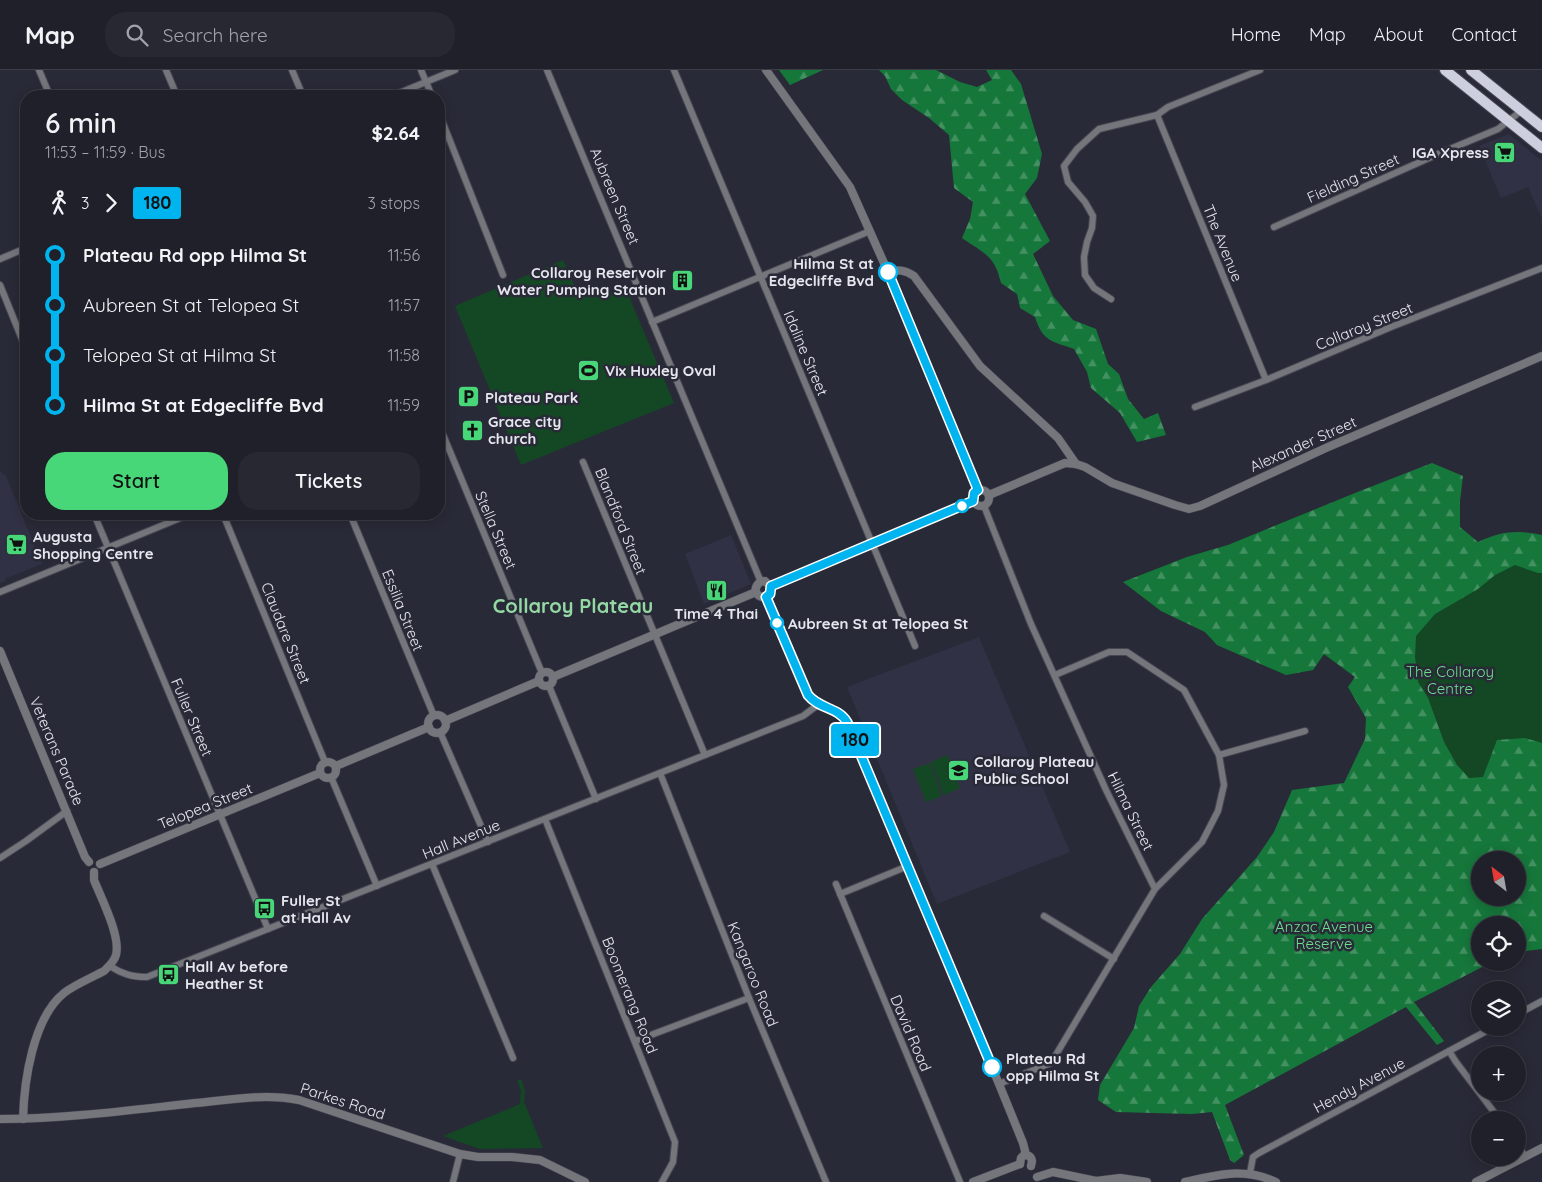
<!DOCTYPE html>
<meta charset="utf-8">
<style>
:root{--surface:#1f2029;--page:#272831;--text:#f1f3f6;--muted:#a1a3a8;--line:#3c3e46;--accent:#48d778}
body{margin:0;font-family:Quicksand,sans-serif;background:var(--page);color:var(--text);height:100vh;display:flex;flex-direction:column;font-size:19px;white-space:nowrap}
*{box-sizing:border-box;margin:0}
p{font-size:16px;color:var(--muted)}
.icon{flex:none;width:28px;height:28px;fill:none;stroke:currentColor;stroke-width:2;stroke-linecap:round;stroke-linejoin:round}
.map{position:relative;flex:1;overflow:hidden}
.panel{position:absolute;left:20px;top:20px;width:425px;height:430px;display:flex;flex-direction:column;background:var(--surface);border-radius:20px;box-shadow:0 2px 12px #0003,0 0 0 1px var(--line)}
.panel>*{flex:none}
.badge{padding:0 10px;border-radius:4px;font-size:18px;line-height:32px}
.needle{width:32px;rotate:329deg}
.buttons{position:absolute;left:1471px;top:781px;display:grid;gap:10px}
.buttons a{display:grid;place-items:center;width:55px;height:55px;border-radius:50%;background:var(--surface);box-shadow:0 2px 12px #0003,0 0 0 1px var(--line);font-size:25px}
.map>.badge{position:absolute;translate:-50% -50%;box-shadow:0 0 0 2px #fff}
.legs{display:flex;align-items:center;gap:8px;height:55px;padding:0 25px;font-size:16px}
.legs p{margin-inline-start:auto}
.overview{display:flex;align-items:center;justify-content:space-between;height:85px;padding:0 25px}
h1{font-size:28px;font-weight:600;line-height:38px}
.primary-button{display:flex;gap:10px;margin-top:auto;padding:10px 25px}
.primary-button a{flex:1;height:58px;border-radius:20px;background:var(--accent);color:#111;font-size:20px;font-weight:600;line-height:58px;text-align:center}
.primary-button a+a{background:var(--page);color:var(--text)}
ul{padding:0 25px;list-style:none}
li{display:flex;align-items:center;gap:18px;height:50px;font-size:19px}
li i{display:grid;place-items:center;width:8px;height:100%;margin:0 6px;background:currentColor}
li i::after{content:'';width:12px;height:12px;margin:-6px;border:4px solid;border-radius:50%;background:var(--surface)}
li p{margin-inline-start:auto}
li:first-child i{background:linear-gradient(#0000 50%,currentColor 0)}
li:last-child i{background:linear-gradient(currentColor 50%,#0000 0)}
header{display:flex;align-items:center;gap:30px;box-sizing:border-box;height:70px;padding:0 25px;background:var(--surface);border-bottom:1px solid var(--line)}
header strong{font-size:24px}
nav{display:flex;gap:28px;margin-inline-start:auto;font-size:18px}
.search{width:350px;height:45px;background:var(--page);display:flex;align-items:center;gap:12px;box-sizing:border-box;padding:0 18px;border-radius:20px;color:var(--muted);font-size:19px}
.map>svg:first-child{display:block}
.built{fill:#303144}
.green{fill:#144825;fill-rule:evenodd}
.forest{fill:url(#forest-firs);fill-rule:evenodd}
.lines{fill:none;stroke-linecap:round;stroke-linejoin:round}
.minor-casing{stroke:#474854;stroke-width:8}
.tertiary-casing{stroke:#474854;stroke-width:9}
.trunk-casing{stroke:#474854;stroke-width:12}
.minor{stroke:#75757c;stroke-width:6}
.tertiary{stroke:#75757c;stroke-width:8}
.trunk{stroke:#cdcede;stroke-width:10}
.line-1-casing{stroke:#fff;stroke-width:11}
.line-1{stroke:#00b5ef;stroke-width:8}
.stop-1-dot{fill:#fff;stroke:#00b5ef;stroke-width:2.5}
.labels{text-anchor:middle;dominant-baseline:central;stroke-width:5;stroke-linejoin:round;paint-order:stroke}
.poi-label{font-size:15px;font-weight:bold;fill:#e5e6ee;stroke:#292a37;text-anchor:start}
.street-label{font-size:15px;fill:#e5e6ee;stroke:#292a37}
.stop-label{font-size:15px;font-weight:bold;fill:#e5e6ee;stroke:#292a37;text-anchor:start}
.park-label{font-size:15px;fill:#6ddf8d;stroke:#292a37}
.district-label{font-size:20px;font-weight:bold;fill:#94d8a3;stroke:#292a37}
</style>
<header>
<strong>Map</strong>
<div class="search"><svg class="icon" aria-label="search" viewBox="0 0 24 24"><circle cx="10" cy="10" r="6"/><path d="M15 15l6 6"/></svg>Search here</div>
<nav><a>Home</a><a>Map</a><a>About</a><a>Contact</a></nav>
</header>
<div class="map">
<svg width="1542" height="1112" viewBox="0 0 1542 1112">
<defs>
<pattern id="forest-firs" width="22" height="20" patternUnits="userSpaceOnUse" patternTransform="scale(1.25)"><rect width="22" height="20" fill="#16773b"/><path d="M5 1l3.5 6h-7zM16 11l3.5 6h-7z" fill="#439161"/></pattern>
</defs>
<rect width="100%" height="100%" fill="#292a37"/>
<!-- built -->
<g class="built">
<path d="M1509,64l33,27v58l-14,-32 -27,11 -22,-52z"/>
<path d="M0,401l6,5 36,88 -37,15v2l-5,2z"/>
<path d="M731,465l20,49 -47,20 -19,-50z"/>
<path d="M979,567l91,215 -133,52 -90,-217z"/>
</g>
<!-- green -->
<g class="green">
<path d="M563,190l14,32h50l47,111 -153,62 -66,-159z"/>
<path d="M1360,421l90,95 92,-30v345l-107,13 -91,-130 21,-45 1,-21 -18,-31 7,-10 -32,-23 -10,16 -27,5 -69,-30 -12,-13 -44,-21 -38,-29 64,-25 41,-12zM1480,790h38v38h-38z"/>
<path d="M947,685l13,33 -16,7 -13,-33z"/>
<path d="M930,693l12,33 -16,6 -13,-33z"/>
<path d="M521,1009l4,11 -1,12 19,46 -63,1 -37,-13 77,-32 1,-14 -4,-9z"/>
</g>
<!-- forest -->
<g class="forest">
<path d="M779,0h44l-33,15z"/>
<path d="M879,0h57l24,12 17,5 15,-7 -6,-10h25l10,14 21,70 -5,24 -12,16 25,47 -17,13 20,42 20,24 23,9 12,35 11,10 9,25 16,20 14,-6 8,22 -29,7 -17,-29 -29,-25 -4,-16 -13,-23c-22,-8 -31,-7 -39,-32l-15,-9 -3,-14 -16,-11c-6,-27 -17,-30 -39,-45l8,-19 3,-17 -19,-14 -5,-53 -20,-17 -27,-18 -11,-11 -6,-13z"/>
<path d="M1432,393l31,13 -3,25v26l18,15c24,-11 39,-12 64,-7v38h-4l-23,-8 -20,10 -17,14 -43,25 -19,22 -1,21 3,25 10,16 16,44 13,23 12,13 14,-1 14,-37 28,-2 17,5v206l-24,3v-27h-38v37l10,1 -76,39 30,39 -7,4 -31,-38 -181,98 19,50 -10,8 -4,-3 -18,-48 -20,2 -76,-2 -18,-12 2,-15 34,-57 5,-22 12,-19 29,-33 22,-35 55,-62 17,-25 18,-42 52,-7 21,-44 1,-21 -18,-31 7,-10 -31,-23 -11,16 -27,5 -69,-30 -12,-13 -44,-21 -38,-29 64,-25 41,-12 132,-54zM1480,790h38v38h-38z"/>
</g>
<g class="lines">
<defs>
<g id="minor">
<path d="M39,0l11,26"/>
<path d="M166,0l11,26"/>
<path d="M292,0l11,26"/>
<path d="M421,0l11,26"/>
<path d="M547,0l214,512"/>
<path d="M674,0l241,576"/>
<path d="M392,26l63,-26"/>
<path d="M439,43l64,162"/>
<path d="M1157,45l109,265"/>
<path d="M1274,157l164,-73 60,-25 23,-18"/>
<path d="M0,189l26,-11"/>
<path d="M888,202l26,68 64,150"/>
<path d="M0,215l26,64"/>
<path d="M1111,229l-17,-11 -9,-13 -1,-18 3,-15 5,-14 1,-12 -8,-14 -17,-20 -4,-16 13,-17 22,-20 58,-14 11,-8 92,-37"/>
<path d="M652,252l218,-91"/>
<path d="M1195,337l71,-27 125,-53 151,-59"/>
<path d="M439,355l103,248"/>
<path d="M583,392l122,293"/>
<path d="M984,436l47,118 75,166 49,99 -104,174 -52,21"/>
<path d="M94,444l174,415"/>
<path d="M223,444l102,248"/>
<path d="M350,444l84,202"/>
<path d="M0,522l190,-78"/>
<path d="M1055,605l54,-23h18l57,38 35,65 5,30 -6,26 -16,31 -47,47"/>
<path d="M549,616l47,113"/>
<path d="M440,662l48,110"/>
<path d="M1219,685l86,-24"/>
<path d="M660,703l89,225 77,184"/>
<path d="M331,707l46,109"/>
<path d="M545,749l130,323 -2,20 -11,20"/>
<path d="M0,788l26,-17 41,-30"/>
<path d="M432,794l81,194"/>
<path d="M836,814l124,298"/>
<path d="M840,824l68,-28"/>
<path d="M1044,846l70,43"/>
<path d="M110,896c12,8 22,11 37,11l656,-261 16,-12"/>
<path d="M1518,944l24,-13"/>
<path d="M635,971l114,-43"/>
<path d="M1449,981l7,11 44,58"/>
<path d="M1518,1074l7,13"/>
<path d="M1250,1103l3,-16 6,-4 233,-125"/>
<path d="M453,1112l7,-28"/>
</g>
<g id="tertiary">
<path d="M766,0l84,117 38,85c10,-3 17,-2 26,4l66,90 78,72 18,26"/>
<circle cx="981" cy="428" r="8"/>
<path d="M989,425l76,-32 11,1 9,3 27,16 63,22 14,4 11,-3 128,-59 214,-91"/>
<path d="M771,517l202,-86"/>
<path d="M766,527l42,98c14,18 30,7 42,32l149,357 24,59 3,12"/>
<path d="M766,527c-10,1 -14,-8 -6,-15l5,-1 6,6"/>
<path d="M0,581l85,206 4,5"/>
<circle cx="546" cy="609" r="7"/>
<path d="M553,607l203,-85"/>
<circle cx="437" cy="654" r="9"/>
<path d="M445,651l94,-40"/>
<circle cx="328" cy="700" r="8"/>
<path d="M336,696l93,-39"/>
<path d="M100,794l220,-91"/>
<path d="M0,1049c65,0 131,-9 195,-16 34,-3 70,-10 104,-3l161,54 18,3h34l28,3 45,22"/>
<path d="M23,1049c1,-38 10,-101 41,-126 10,-8 29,-16 40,-22 5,-5 10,-9 12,-16 5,-19 -15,-57 -22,-75v-8"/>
<path d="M1020,1094l1,-6c4,-5 10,-3 11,3l-1,5"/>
<path d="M1037,1107l16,-5 43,9 24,-3 27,4"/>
<path d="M973,1112l47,-18"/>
<path d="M1185,1112c33,-7 59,-15 91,0"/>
<path d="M1476,1112l66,-34"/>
</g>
<g id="trunk">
<path d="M1445,0l97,78"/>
<path d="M1471,0l71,57"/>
</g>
</defs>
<!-- minor casing -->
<use href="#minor" class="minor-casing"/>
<!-- tertiary casing -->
<use href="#tertiary" class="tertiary-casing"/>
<!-- trunk casing -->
<use href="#trunk" class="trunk-casing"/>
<!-- minor -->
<use href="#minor" class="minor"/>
<!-- tertiary -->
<use href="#tertiary" class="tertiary"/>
<!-- trunk -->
<use href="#trunk" class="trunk"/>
</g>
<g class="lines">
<defs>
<path id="line-1" d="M888,202l90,218 -4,3 -1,8 -197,83 -5,2 -1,8 -4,3 42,98c11,14 30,12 39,27l145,345"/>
</defs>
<!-- line-1 casing -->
<use href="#line-1" class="line-1-casing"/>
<!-- line-1 -->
<use href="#line-1" class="line-1"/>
</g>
<!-- icons -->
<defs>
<symbol id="supermarket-square" viewBox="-11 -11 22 22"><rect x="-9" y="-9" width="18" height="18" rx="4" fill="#48d778" stroke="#292a37"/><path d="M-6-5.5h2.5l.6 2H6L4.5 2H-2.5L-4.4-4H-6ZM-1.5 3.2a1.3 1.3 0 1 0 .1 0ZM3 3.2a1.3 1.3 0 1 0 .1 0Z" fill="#111"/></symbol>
<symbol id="building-square" viewBox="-11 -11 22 22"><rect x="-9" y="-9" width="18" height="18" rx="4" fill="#48d778" stroke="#292a37"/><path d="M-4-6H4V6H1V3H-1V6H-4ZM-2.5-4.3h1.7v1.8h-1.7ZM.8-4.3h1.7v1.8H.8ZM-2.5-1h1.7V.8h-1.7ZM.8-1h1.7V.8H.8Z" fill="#111"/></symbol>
<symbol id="stadium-square" viewBox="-11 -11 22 22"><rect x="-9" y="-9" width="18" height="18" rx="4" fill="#48d778" stroke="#292a37"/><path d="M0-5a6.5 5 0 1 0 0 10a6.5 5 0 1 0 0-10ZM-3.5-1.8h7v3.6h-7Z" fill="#111"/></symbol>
<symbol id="parking-square" viewBox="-11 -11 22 22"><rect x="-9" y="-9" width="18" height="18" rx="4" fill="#48d778" stroke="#292a37"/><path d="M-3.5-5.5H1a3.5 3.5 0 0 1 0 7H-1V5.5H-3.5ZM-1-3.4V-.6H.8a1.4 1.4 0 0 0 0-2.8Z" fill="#111"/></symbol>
<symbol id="church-square" viewBox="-11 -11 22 22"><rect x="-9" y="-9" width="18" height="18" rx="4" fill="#48d778" stroke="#292a37"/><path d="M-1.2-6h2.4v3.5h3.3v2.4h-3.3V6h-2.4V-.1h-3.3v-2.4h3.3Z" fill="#111"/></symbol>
<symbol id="restaurant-square" viewBox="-11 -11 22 22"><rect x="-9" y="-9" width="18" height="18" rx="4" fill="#48d778" stroke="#292a37"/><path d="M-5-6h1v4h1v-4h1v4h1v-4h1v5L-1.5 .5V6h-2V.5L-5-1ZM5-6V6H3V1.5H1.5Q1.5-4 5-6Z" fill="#111"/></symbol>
<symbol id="school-square" viewBox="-11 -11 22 22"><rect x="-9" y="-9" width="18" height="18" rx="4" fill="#48d778" stroke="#292a37"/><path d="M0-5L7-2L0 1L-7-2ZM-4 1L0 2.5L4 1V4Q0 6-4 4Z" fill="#111"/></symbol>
<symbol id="bus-square" viewBox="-11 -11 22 22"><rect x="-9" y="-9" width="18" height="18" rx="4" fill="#48d778" stroke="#292a37"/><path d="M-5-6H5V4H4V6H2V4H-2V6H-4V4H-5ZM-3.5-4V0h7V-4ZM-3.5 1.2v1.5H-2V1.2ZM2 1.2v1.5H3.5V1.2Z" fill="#111"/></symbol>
</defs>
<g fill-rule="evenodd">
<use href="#supermarket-square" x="1492" y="70" width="25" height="25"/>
<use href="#building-square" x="670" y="198" width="25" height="25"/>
<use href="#stadium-square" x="576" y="288" width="25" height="25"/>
<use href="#parking-square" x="456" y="314" width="25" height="25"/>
<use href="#church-square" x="460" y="348" width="25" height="25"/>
<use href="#supermarket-square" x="4" y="462" width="25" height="25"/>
<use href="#restaurant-square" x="704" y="508" width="25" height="25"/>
<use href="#school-square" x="946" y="688" width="25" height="25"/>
<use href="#bus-square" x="252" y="826" width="25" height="25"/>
<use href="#bus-square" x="156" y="892" width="25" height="25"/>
</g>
<!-- markers -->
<g class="stop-1-dot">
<circle cx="888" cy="202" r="9"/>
<circle cx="962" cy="436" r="6"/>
<circle cx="777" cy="553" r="6"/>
<circle cx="992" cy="997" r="9"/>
</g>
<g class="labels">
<!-- poi labels -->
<g class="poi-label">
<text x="1489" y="82" text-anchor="end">IGA Xpress</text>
<text x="666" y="202" text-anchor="end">Collaroy Reservoir<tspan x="666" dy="17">Water Pumping Station</tspan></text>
<text x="605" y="300">Vix Huxley Oval</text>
<text x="485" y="327">Plateau Park</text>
<text x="488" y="351">Grace city<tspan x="488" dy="17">church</tspan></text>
<text x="33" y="466">Augusta<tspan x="33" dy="17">Shopping Centre</tspan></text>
<text x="716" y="543" text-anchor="middle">Time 4 Thai</text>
<text x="974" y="691">Collaroy Plateau<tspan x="974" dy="17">Public School</tspan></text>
<text x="281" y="830">Fuller St<tspan x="281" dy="17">at Hall Av</tspan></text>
<text x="185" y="896">Hall Av before<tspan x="185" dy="17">Heather St</tspan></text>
</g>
<!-- street labels -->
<g class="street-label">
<text transform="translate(1353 108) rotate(-24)">Fielding Street</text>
<text transform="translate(615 126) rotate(67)">Aubreen Street</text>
<text transform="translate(1223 173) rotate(68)">The Avenue</text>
<text transform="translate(1364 256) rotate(-22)">Collaroy Street</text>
<text transform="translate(806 283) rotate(67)">Idaline Street</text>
<text transform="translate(1303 374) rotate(-24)">Alexander Street</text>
<text transform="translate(621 451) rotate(68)">Blandford Street</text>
<text transform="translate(496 460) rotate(67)">Stella Street</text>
<text transform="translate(403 540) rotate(68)">Essilia Street</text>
<text transform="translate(286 563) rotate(68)">Claudare Street</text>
<text transform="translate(192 647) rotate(67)">Fuller Street</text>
<text transform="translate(57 681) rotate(67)">Veterans Parade</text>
<text transform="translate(205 736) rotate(-22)">Telopea Street</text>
<text transform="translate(1131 741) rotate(64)">Hilma Street</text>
<text transform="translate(461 769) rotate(-22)">Hall Avenue</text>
<text transform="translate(753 904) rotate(68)">Kangaroo Road</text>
<text transform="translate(630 925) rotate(68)">Boomerang Road</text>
<text transform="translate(911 963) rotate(67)">David Road</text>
<text transform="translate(1359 1015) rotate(-28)">Hendy Avenue</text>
<text transform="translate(343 1031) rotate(18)">Parkes Road</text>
</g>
<!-- stop labels -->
<g class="stop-label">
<text x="874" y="193" text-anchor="end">Hilma St at<tspan x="874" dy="17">Edgecliffe Bvd</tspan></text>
<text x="788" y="553">Aubreen St at Telopea St</text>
<text x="1006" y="988">Plateau Rd<tspan x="1006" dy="17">opp Hilma St</tspan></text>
</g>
<!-- park labels -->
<g class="park-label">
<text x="1450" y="601">The Collaroy<tspan x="1450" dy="17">Centre</tspan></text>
<text x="1324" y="856">Anzac Avenue<tspan x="1324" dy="17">Reserve</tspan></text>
</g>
<!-- district labels -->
<g class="district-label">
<text x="573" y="535">Collaroy Plateau</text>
</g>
</g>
</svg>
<div class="buttons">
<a><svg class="needle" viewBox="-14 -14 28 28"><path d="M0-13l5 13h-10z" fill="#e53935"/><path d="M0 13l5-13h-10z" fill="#a1a3a8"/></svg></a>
<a><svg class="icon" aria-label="locate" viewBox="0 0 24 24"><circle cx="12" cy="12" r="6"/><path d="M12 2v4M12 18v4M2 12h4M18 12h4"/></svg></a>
<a><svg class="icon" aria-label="layers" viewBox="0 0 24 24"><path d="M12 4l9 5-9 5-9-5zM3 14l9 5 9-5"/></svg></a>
<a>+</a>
<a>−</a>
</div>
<b class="badge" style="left:855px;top:670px;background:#00b5ef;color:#111">180</b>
<section class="panel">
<div class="overview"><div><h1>6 min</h1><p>11:53 – 11:59 · Bus</p></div><b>$2.64</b></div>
<div class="legs"><svg class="icon" aria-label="walk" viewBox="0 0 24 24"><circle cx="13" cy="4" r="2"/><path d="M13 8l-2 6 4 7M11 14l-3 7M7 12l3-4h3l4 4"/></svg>3<svg class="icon" aria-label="forward" viewBox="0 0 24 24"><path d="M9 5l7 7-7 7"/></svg><b class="badge" style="background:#00b5ef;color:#111">180</b><p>3 stops</p></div>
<ul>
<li><i style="color:#00b5ef"></i><b>Plateau Rd opp Hilma St</b><p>11:56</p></li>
<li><i style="color:#00b5ef"></i><span>Aubreen St at Telopea St</span><p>11:57</p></li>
<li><i style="color:#00b5ef"></i><span>Telopea St at Hilma St</span><p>11:58</p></li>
<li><i style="color:#00b5ef"></i><b>Hilma St at Edgecliffe Bvd</b><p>11:59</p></li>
</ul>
<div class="primary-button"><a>Start</a><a>Tickets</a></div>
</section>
</div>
